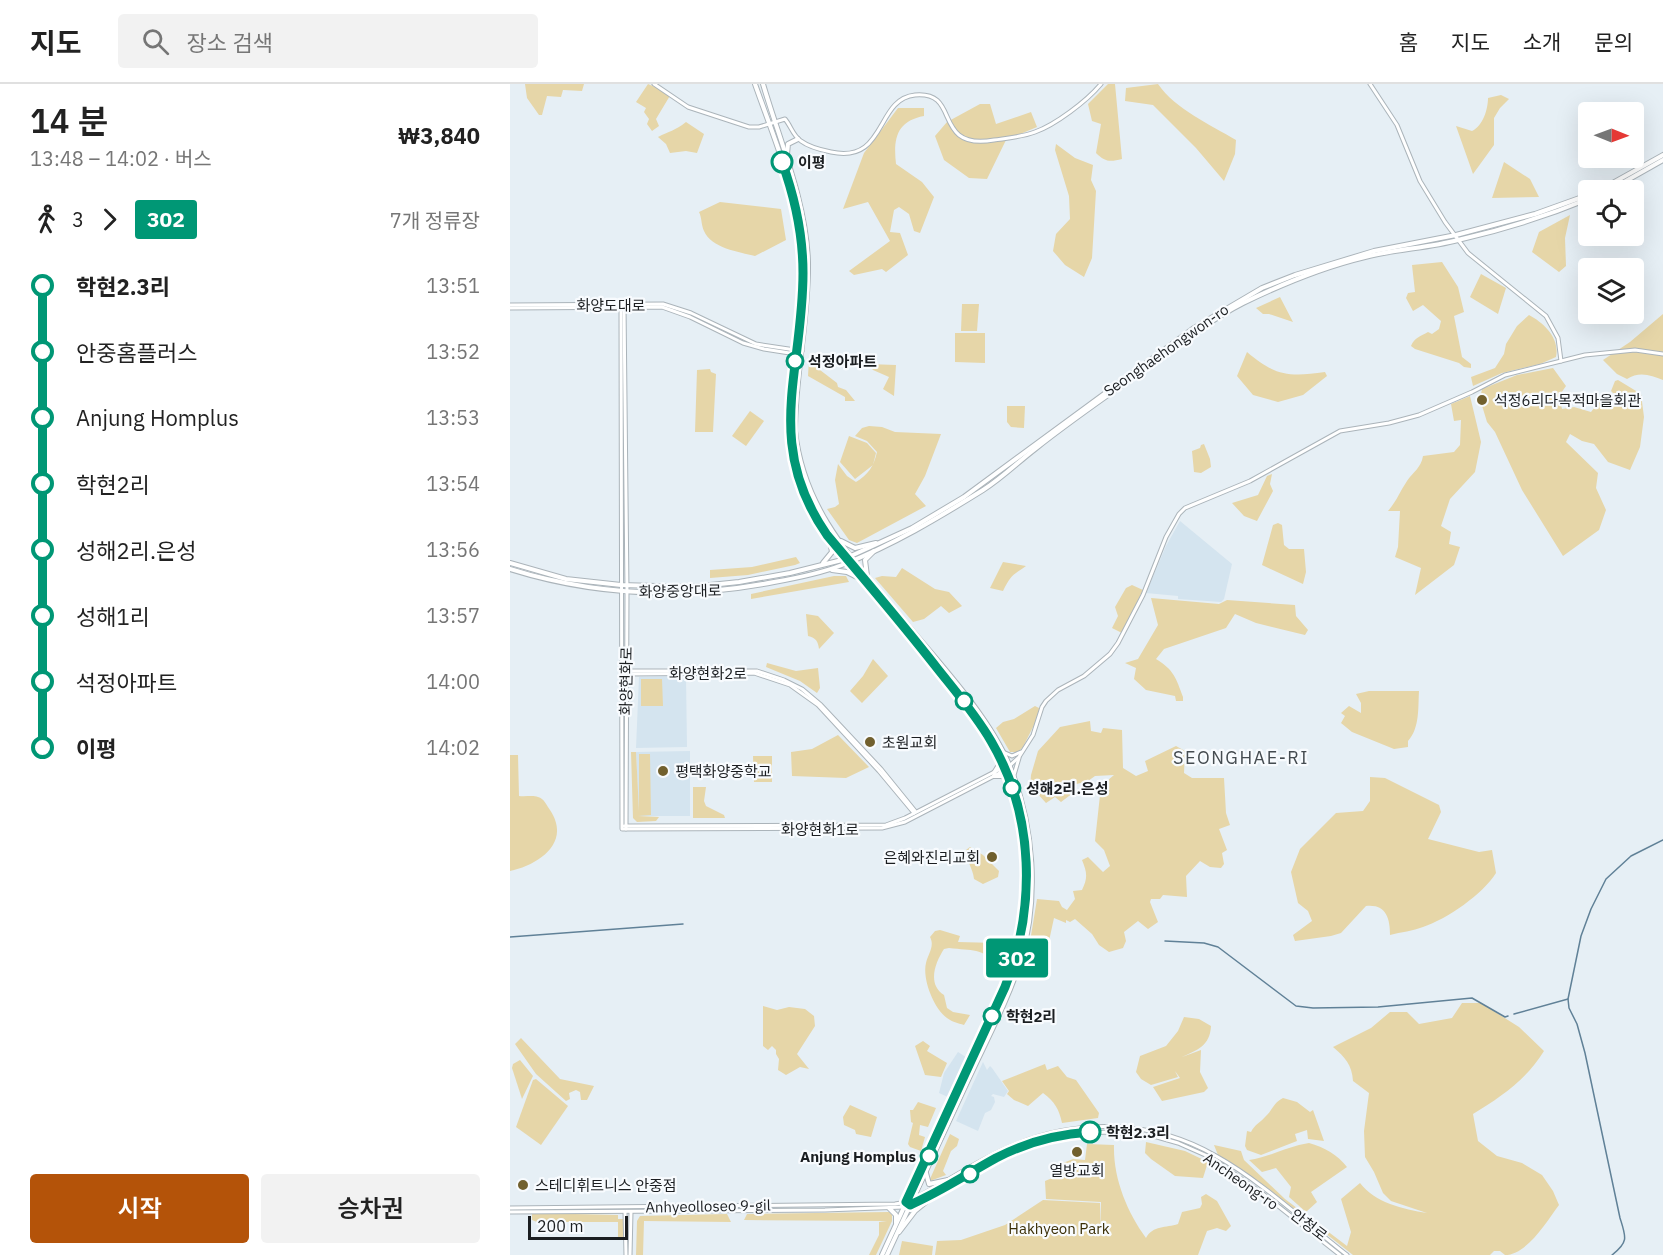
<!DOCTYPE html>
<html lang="ko">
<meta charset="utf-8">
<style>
:root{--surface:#fff;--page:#f2f2f2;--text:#222;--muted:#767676;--line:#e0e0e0;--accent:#b45309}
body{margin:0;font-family:"IBM Plex Sans","Noto Sans KR",sans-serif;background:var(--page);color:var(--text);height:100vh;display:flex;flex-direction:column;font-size:22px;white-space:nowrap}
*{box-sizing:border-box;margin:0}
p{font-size:20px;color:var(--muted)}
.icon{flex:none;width:33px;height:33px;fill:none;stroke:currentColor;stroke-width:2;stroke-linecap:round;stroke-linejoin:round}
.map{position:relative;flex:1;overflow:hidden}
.sheet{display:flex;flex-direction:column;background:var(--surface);width:510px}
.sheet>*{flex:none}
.badge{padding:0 12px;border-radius:4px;font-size:21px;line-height:39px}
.needle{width:39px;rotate:91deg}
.fabs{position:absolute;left:1068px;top:18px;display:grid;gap:12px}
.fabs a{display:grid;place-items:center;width:66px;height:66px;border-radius:6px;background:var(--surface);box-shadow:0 6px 24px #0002;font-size:30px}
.scale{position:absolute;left:18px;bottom:15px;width:100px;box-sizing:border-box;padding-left:6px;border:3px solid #1b1e21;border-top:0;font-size:16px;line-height:21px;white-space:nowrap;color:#1b1e21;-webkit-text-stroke:4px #f8fbfe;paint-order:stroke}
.map>.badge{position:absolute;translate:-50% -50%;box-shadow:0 0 0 3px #fff}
.legs{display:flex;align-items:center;gap:9px;height:66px;padding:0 30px;font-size:20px}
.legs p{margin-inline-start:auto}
.headline{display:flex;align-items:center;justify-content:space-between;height:102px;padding:0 30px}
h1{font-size:33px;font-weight:600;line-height:45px}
.primary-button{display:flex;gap:12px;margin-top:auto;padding:12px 30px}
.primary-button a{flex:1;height:69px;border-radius:6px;background:var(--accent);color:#fff;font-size:24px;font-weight:600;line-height:69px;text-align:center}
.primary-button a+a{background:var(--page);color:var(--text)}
ul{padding:0 30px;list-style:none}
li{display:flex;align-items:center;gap:21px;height:66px;font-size:22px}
li i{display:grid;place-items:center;width:9px;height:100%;margin:0 8px;background:currentColor}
li i::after{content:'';width:15px;height:15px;margin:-8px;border:4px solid;border-radius:50%;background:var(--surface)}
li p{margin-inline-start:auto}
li:first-child i{background:linear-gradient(#0000 50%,currentColor 0)}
li:last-child i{background:linear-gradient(currentColor 50%,#0000 0)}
header{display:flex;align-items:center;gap:36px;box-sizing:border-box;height:84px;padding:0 30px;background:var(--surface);border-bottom:2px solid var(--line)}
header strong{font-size:28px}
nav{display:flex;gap:33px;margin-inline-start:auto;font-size:21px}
.search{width:420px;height:54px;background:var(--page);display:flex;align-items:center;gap:15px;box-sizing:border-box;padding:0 21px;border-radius:6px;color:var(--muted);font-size:22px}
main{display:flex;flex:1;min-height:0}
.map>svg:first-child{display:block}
.built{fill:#d4e4ef}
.green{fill:#e6d6a8}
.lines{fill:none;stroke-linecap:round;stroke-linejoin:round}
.stream{stroke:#608197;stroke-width:1.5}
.minor-casing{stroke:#abb4ba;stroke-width:5}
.major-casing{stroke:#abb4ba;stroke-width:6}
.minor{stroke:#fff;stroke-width:3}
.major{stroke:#fff;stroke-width:4}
.line-1-casing{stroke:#fff;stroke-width:14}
.line-1{stroke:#009775;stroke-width:9}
.stop-1-dot{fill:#fff;stroke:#009775;stroke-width:3}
.poi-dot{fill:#71602e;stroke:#f8fbfe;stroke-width:2}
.labels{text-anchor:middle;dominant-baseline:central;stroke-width:4.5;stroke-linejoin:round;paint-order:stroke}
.stop-label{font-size:15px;font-weight:bold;fill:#1b1e21;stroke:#f8fbfe;text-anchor:start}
.street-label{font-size:15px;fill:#1b1e21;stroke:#f8fbfe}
.poi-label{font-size:15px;fill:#1b1e21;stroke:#f8fbfe;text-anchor:start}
.park-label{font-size:15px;fill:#3a2e06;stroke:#f8fbfe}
.quarter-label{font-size:18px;letter-spacing:1.5px;fill:#454c51;stroke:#f8fbfe}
</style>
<header>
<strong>지도</strong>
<div class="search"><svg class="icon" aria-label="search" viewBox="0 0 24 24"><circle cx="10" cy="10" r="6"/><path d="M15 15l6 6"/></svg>장소 검색</div>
<nav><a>홈</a><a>지도</a><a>소개</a><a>문의</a></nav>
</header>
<main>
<section class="sheet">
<div class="headline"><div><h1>14 분</h1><p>13:48 – 14:02 · 버스</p></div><b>₩3,840</b></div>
<div class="legs"><svg class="icon" aria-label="walk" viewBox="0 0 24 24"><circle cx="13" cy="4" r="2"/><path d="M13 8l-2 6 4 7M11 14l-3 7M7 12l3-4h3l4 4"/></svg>3<svg class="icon" aria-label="forward" viewBox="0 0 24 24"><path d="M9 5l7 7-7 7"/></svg><b class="badge" style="background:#009775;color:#fff">302</b><p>7개 정류장</p></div>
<ul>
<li><i style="color:#009775"></i><b>학현2.3리</b><p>13:51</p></li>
<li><i style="color:#009775"></i><span>안중홈플러스</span><p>13:52</p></li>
<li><i style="color:#009775"></i><span>Anjung Homplus</span><p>13:53</p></li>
<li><i style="color:#009775"></i><span>학현2리</span><p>13:54</p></li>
<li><i style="color:#009775"></i><span>성해2리.은성</span><p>13:56</p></li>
<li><i style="color:#009775"></i><span>성해1리</span><p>13:57</p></li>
<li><i style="color:#009775"></i><span>석정아파트</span><p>14:00</p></li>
<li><i style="color:#009775"></i><b>이평</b><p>14:02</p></li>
</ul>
<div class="primary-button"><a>시작</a><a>승차권</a></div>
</section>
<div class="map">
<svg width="1153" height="1171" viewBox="0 0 1153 1171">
<rect width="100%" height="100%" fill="#e6eff5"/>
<!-- built -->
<g class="built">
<path d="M670,437l52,43 -8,35 -3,3 -43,-3v-3l-32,-3 20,-47z"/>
<path d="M176,592l1,71 -51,1 3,-71z"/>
<path d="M180,667v65h-51l-3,-64z"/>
<path d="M448,968l11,7 -19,39 -11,-5 5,-20z"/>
<path d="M473,978l4,8 3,-4 2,2 16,23 -4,6 -11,-3 -2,2 3,1 1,5 -4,8 -6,3 -7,18 -22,-10z"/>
</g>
<!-- green -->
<g class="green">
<path d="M15,0h59l-2,7 -19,-1 -2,7 -14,-1 -5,19h-3l-12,-17z"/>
<path d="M138,0l23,10 -15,25 3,7 -7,5 -5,-7 2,-5 -5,-7 2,-4 -10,-6z"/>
<path d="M598,0h7l7,75c-12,3 -17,3 -26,-6l5,-29 -9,-3 -4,-17z"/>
<path d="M648,0c17,25 53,41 78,56l-1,14 -11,27 -28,-33 -43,-43 -28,-4 1,-13z"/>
<path d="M991,11l8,4 -9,9 -6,10v27l-21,29 -17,-48 16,5c11,-5 16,-22 16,-33z"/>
<path d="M470,20h10l6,20 35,-12 6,15 -31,13 -19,39 -18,-1 -25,-18 -9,-24 12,-14z"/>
<path d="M388,24h26v8c-27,5 -31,22 -28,48l26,18 12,15 -14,36 -6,-2 -5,-17 -10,-7 -5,3 -4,22 10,1 8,22 -22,17 -4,-3 -28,6 -5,-4 41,-30 -22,-39 -25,7 21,-56z"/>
<path d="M176,38l18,12 -7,19 -11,-2 -16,2 -4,-9 -8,-7c11,-6 17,-6 28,-15z"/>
<path d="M546,60l19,14 18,7 -2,15 5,11 -4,67 -8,19 -19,-12 -12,-14 3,-17 14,-15 -1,-23 -14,-46z"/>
<path d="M994,78l26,17 9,18 -47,1z"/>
<path d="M210,118l61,7 5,31 -31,16c-16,-4 -44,-8 -51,-25 -3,-6 -2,-13 -5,-19z"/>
<path d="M1060,131l-5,23 1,28 -7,6 -27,-20 7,-20z"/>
<path d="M932,178l16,25 6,25 -10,4 8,41 9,7v4l-7,-1 -5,-4 -44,-14 -4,-3c3,-8 10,-10 17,-14l4,2 7,-5 2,-8 -18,-16 -10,6 -7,-13 2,-5 7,-1 -3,-27z"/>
<path d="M971,190l25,14 -8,26 -28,-17z"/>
<path d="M770,213l13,25 -24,-8h-6l-7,-6z"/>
<path d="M452,220h17l-2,27h-16z"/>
<path d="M1153,230v66c-12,-5 -24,-9 -36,-1l-10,-5 -14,-14 27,-18z"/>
<path d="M1019,231c15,8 31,23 27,42l-16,7 -38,9 -29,13 -2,-9 24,-9 9,-14 2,-10 11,-18z"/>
<path d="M445,249h30v30l-30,-1z"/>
<path d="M737,268c28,24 42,25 78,20l2,4 -24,19 -25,7 -25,-7 -16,-19z"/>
<path d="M299,275l9,1 2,10 17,13 1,4 8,3 9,11h-10v-4l-37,-21z"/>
<path d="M358,280l28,1 -2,31 -11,-7 6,-12 -16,-7z"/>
<path d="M1043,284l13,18 -7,10 3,13 12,-2 17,5 10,-13 14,-4 -4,-4 4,-10 3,-1 23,14 3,23 -4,30 -10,23 -22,-8 -14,-18 -12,-3 -12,-7 -4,8 32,31 -2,15 10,22 -7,20 -36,26 -41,-66 -27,-58 -8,-10 -7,-23 2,-10 35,-14z"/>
<path d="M200,285l1,3 5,2 -3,58h-18l2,-62z"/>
<path d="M960,312l11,46 -6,30 -25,27 -9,27 10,6 -2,12 11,3 -6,18 -39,30 6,-27 -26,-11 3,-10 2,-36h-12c10,-12 11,-18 19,-30 6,-9 14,-13 16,-25l31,-4 6,-7 1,-25 -7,1 -3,-17z"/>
<path d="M497,322h18l-1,22 -13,-1 -4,-5z"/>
<path d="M240,327l14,10 -18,25 -14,-10z"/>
<path d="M359,342l13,1 13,5 46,2 -16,42 -10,18 11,12 -69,37 -8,-3 -22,-31 8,-2 4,-3 -4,-24 3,-16 9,12 9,6c12,-7 18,-16 21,-30l-10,-11 -12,-5 7,-8z"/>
<path d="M339,352l18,7 9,10 -3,12 -18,14 -15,-17z"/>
<path d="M694,360l6,15 1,8 -10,6 -7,-1 -2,-21 8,-3 1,-3z"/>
<path d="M762,390l-2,10 3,7 -16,30 -13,-5 -12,-13 26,-8 9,-19z"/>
<path d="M768,439l4,2 2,20 5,4h15l2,23 -3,12 -41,-19 11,-40z"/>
<path d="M286,473l4,6 -5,2 -47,10 -38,3v-8l42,-3z"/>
<path d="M493,478l23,4c-14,10 -15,9 -23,25l-13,-3z"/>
<path d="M392,484l33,21 14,3 13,14 -13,7 -8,-7 -17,13 -11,3 -38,-44 7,-2 14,1z"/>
<path d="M324,492h12l3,6 -98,17v-5z"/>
<path d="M622,501l11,5 -21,43 -10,-5 6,-12 -3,-9 11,-19z"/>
<path d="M641,514l68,6 8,-4 68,5 1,11 12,14 -3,5 -49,-12 -21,-9 -9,14 -62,21 -8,10c18,11 20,19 27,38v4h-7l-1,-5 -29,-6 -12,-11 2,-11 -11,-5 13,-4 20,-34z"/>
<path d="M296,530l12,2 16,17 -15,16c-1,-8 -3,-11 -11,-13z"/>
<path d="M363,575l15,17 -26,27 -12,-12 13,-15z"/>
<path d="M257,579l29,8 22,-3 2,20 -3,5 -17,-12 -34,-14z"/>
<path d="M131,595h21l1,27h-22z"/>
<path d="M859,607h50c-1,16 1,37 -11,50v6l-14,2 -42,-17 -11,-9 4,-7 -4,-3 8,-7 12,7v-10l-5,-9z"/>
<path d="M525,622l4,2v3l-5,14 -11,22 -5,5h-8l-14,-24 7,-6 11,-3z"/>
<path d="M580,637l1,10 10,2 2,-5 19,2 1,38 13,8 12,-5 -3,-10 31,-15 9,5 -1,22 8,5h32l2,35 4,12 -11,4 8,21 -5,3 2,11 -3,4 -11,-1 -10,-6 -14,15 1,21 -24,-2 -3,4h-9l-1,3 8,20 -10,7 -10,-8 -14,11 2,9 -3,7 -14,4 -10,-7 -7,-11 -17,-15 -5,3 -4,-2v3l-12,-5 -10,46 -17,-4 10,-61 22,2 3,6 5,3 8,-11 -2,-8 9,-1c6,-12 5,-18 0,-30l6,-3 15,15 7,-6 -6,-16 -9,-9 6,-55 13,-11 -19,1 -7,5 -15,4v8l-12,9 -6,-5 -9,6 -10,-11 -6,-3 1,-14 7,-24 22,-24z"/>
<path d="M328,651l31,32 -23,11 -54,-2 -1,-24 21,-3z"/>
<path d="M121,668h5l3,59v-57h11l1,61 -13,1 21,1 -3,4 -19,1 -4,-4z"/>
<path d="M0,671h8l1,41c6,1 14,-1 19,1 6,1 9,9 12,13 22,33 -12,55 -40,61z"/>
<path d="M243,672h19v26h-18z"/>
<path d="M860,693l15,1 54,27 2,7 -13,27 51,13 13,-2 4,23c-13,21 -49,46 -73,54 -10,4 -22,5 -33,8 0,-17 -4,-31 -24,-29l-25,27 -10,3 -36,5 -2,-6 19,-14 -4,-10 -10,-8 -7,-31 9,-23 36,-36 27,-2 7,-10z"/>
<path d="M183,703h13l-2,14 2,5 18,9 1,3h-32z"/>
<path d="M460,763l13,8 16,16 -1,6 -15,7 -9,-5c-1,-11 -8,-18 -8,-29z"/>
<path d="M430,846l20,6 -2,6 39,1 5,7 -3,16c-18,-19 -26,-15 -50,-18l-5,1c-9,14 -17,35 0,46l3,13 6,4 17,3 -6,10c-6,-2 -12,-3 -17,-7 -13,-9 -25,-39 -21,-55 2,-9 9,-17 4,-26l5,-6z"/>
<path d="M952,919h19l38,24 25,24c-17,28 -43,46 -71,63l5,27 19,15 25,7 20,12 11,16 6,14c-12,16 -32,50 -54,50l-5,-4h-6l-4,4h-137l-88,-69 -47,-31 -4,-10 27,6 3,9 41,39 62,47 4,-14 -10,-33 19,-16c15,20 43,26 67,30l-36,-12 -8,-8 -9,-21 -9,-15 -1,-26 5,-38 -16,-12c-1,-16 -8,-24 -20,-34l38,-19 19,-16h17l12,12 33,-6z"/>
<path d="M253,922l14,4 12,-3 16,2 9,7 1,10 -18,28 12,15 -9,-2 -14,8 -8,-5 1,-11 -3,-5v-4l-4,-4 -4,4 -5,-4z"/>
<path d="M674,933l15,2 12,7c-1,20 -14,24 -29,31l19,-7 -1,22 8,16 -4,4 -42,9 -9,-14 27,-9 -5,-7 3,6 -27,8 -10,-6 -5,-7 4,-16 26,-10 12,-15z"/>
<path d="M11,954l39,41 34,7 -7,14h-6l-1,-8 -4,-2 -7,3 1,6 -4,2 -30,-27 -21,-30z"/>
<path d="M413,957l7,5 -3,5 20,12 -6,14 -16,-2 -10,-29z"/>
<path d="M10,976l13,16 -11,23 -10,-31 1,-4z"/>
<path d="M535,980l2,6 11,-4 9,11 9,3 23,33 -1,5 -36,5c-3,-14 -7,-21 -19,-30l-15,13 -14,-6 -7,-6 2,-3 -7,-10z"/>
<path d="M26,995l32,27 -27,39 -25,-18 17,-47z"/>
<path d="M773,1014l14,4 13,10 3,-2 11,31 -16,-2 -1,-9 -12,4 2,7 -36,14 -14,-5 -2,-4 2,-15 4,1c4,-8 9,-9 14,-15 8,-7 8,-14 18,-19z"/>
<path d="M408,1018l18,6 -8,19 -8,-2 -1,10 6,2 -4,14 -11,-4 -2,-3 5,-21 -2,-1 -1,-12h3z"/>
<path d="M340,1021l27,12 -6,20 -15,-3 -1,-4 -11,-5 -1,-8z"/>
<path d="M440,1050l9,5 -2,7 -6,5 -8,20 3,4 -16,6v-2z"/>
<path d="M636,1058l39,9 23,11 -5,16 -28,-2 -24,-17 -6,-6z"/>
<path d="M799,1059c15,4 29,12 38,24l-36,25 6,10 -11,10 -17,-15 2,-10 -15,-19 -14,4 -13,-12c21,-3 39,-14 60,-17z"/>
<path d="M577,1060l27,1c-1,33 13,67 32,93 7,-13 20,-10 32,-14l4,-12 18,-4 2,-4 -1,-7 5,-3 11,7 14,25 -5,5 -9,-3 -10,3 -9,24h-263l2,-14 24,-1 44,-15 38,-25 57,3v27l1,-28 -55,-3 -1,-18 12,-5 6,-13 10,-4 12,1z"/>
<path d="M379,1128l3,3v6l-16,34h-7l10,-20v-13l8,-1 -143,-1 3,-6z"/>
<path d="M22,1129l86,2v4h5v20h-5v-17h-81l-5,-2z"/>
<path d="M217,1130l4,8 -87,-1 -1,34h-7l1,-34 3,-5z"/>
<path d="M392,1157l31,5 -1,9h-33z"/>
</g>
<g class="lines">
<!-- stream -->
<g class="stream">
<path d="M0,853l173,-13"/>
<path d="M655,857l39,2 14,4 78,59 17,2 65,-1 94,-9 33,19 3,-1"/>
<path d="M1058,915l1,9 8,16 8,29 35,165c6,19 9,24 -8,37"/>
<path d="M1004,930l54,-15 13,-63 10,-27 15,-30 25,-23 32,-16"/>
</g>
<defs>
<g id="minor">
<path d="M144,0l34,23 61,20h10l26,-8c6,7 8,17 16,22 8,6 20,9 30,11 56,12 44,-53 84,-57 34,-3 27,26 44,40 10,8 24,7 35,5 14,-2 28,-3 41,-8 20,-7 52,-31 66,-48"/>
<path d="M860,0l27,41 23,56 25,41 23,31 78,63 12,22 3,23"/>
<path d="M0,221l153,-1 28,9 65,31 46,7"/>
<path d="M111,221l1,524 260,-1 23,-6 89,-46 11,-6 14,-13 14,-22 9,-28 4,-6 12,-11 26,-14 26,-22 8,-11 25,-48 23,-58 13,-23 6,-6 65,-27 90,-50 49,-8 30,-8 53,-23 33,-17 80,-20 50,-5 28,4"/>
<path d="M114,221l3,287 -1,237"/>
<path d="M0,224l152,-1 28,10 53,26 21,6 32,5"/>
<path d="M115,587h132l27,9 18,9 19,16 60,64 34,42"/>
<path d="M117,590l127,-1 36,12 28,20 61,66 35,42"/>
<path d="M493,668l9,4 9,-4"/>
<path d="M504,691l5,-17"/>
<path d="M114,742l262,-1 19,-7 101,-52"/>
<path d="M403,1115c32,-16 63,-38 96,-52 68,-29 143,-28 207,9 45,25 90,67 131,99"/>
<path d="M0,1124l385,-4 12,-2"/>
<path d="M0,1128l315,-2 79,-3 33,-14 59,-35 27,-12 45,-12 41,-2 48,5 21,6 34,15 51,36 77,61"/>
<path d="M115,1128l1,43"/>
<path d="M120,1171l1,-43"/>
</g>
<g id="major">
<path d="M245,0c19,54 43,110 48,167 7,104 -45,186 24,284 38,46 77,90 113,137 18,23 37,44 51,69 44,76 45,166 14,246l-123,268"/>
<path d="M253,0c17,58 43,117 45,178 1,56 -13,112 -13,169 9,81 59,130 109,190 35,42 85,95 106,146 24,59 29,131 11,192 -13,41 -34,80 -52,119 -27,59 -55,118 -82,177"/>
<path d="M277,70l1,-10 10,-5"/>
<path d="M1090,106l63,-35"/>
<path d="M1100,106l53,-30"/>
<path d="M331,457l14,7 21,-5"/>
<path d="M0,479l56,16 55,6 70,2 48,-5 51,-9 52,-13 70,-32 52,-31 230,-169 68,-40 33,-13 79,-24 82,-16 79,-21 53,-19"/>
<path d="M313,479l9,-11 -2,-11"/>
<path d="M0,485c86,27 176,30 264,13 23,-4 47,-9 68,-17 51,-20 96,-47 141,-75 19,-12 35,-28 52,-41 35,-28 73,-54 110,-80 32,-23 63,-48 98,-66 39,-19 80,-36 122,-46 31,-8 63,-9 93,-17 44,-10 89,-24 130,-41"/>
<path d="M322,486l15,2 14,7"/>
<path d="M357,492l-2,-16 9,-9"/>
<path d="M484,689l5,-8v-6"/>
<path d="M484,692h8l5,3"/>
<path d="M416,1089l3,11 19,-4"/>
<path d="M379,1124l7,7v8"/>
<path d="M389,1148l16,-21 22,-18"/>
</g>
</defs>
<!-- minor casing -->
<use href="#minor" class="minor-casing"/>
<!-- major casing -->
<use href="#major" class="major-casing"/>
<!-- minor -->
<use href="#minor" class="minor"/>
<!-- major -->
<use href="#major" class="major"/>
</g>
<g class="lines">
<defs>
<path id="line-1" d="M272,78c13,36 21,73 21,111 0,99 -40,170 24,262 37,44 75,88 110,133 19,24 39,47 54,73 44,75 45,167 14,246l-99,215 4,3c30,-13 57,-31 86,-47 29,-15 62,-24 94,-26"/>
</defs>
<!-- line-1 casing -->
<use href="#line-1" class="line-1-casing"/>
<!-- line-1 -->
<use href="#line-1" class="line-1"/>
</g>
<!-- markers -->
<g class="stop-1-dot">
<circle cx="272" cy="78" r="10"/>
<circle cx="285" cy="277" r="8"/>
<circle cx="454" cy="617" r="8"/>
<circle cx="502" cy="704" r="8"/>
<circle cx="482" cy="932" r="8"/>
<circle cx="580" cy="1048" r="10"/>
<circle cx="419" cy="1072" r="8"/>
<circle cx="460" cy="1090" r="8"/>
</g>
<g class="poi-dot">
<circle cx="972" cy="316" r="6"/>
<circle cx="360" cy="658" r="6"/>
<circle cx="153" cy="687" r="6"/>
<circle cx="482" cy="773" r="6"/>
<circle cx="567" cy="1068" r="6"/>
<circle cx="13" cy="1101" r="6"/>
</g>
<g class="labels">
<!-- stop labels -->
<g class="stop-label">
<text x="288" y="78">이평</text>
<text x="298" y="277">석정아파트</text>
<text x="516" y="704">성해2리.은성</text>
<text x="496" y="932">학현2리</text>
<text x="596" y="1048">학현2.3리</text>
<text x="406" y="1072" text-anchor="end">Anjung Homplus</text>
</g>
<!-- street labels -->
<g class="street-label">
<text x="101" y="221">화양도대로</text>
<text transform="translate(656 266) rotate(-35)">Seonghaehongwon-ro</text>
<text transform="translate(170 507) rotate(-1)">화양중앙대로</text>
<text x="198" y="589">화양현화2로</text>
<text transform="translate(116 597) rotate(-89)">화양현화로</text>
<text x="310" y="745">화양현화1로</text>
<text transform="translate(731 1097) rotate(35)">Ancheong-ro</text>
<text transform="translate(198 1122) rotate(-1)">Anhyeolloseo 9-gil</text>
<text transform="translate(799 1141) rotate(38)">안청로</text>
</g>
<!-- poi labels -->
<g class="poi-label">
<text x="984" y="316">석정6리다목적마을회관</text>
<text x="372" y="658">초원교회</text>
<text x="165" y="687">평택화양중학교</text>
<text x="470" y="773" text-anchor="end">은혜와진리교회</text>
<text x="567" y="1086" text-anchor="middle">열방교회</text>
<text x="25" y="1101">스테디휘트니스 안중점</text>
</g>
<!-- park labels -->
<g class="park-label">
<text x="549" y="1144">Hakhyeon Park</text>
</g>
<!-- quarter labels -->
<g class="quarter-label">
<text x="731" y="673">SEONGHAE-RI</text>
</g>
</g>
</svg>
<div class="fabs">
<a><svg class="needle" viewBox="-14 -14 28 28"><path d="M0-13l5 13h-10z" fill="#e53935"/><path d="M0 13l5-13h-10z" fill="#767676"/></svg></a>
<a><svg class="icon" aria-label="locate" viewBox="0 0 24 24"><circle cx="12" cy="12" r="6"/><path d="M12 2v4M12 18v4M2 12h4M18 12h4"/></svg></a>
<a><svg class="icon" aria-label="layers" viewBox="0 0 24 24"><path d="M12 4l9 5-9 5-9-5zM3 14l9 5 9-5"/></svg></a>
</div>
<div class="scale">200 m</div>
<b class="badge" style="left:507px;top:874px;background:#009775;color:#fff">302</b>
</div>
</main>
